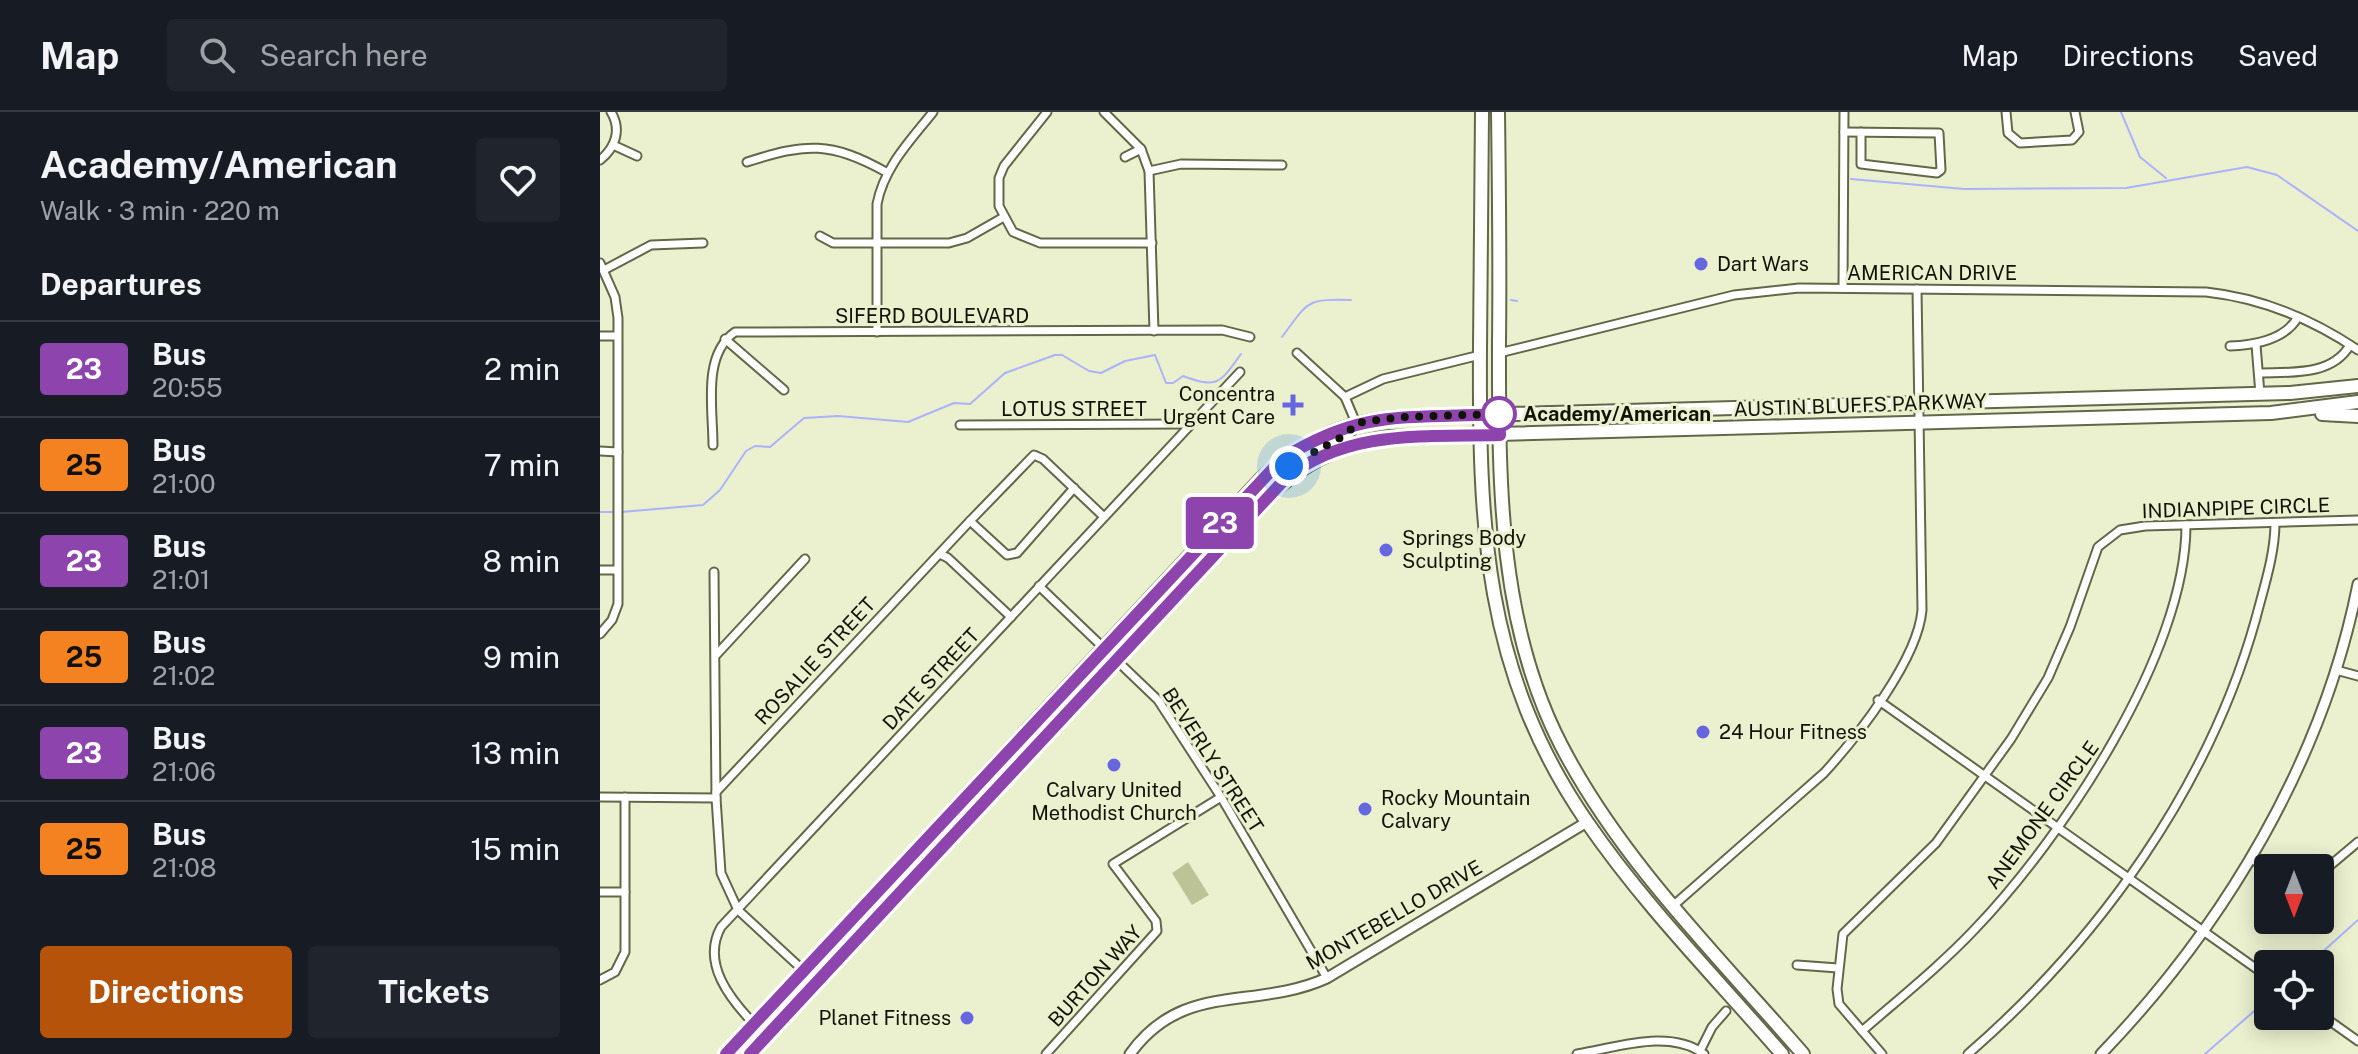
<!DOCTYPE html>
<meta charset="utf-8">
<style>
:root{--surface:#171b24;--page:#20242c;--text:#f1f3f6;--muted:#9ea1a6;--line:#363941;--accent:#b45309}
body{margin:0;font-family:"Public Sans",sans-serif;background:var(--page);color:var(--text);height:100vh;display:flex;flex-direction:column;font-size:30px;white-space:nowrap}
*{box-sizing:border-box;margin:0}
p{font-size:26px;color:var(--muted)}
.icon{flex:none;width:44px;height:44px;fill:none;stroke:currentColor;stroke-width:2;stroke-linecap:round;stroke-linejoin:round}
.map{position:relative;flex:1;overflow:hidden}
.details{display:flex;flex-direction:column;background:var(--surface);width:600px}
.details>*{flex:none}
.badge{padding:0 16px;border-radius:6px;font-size:28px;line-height:52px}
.needle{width:52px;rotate:180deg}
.tools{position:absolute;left:1654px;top:742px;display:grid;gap:16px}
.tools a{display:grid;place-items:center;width:80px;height:80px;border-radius:8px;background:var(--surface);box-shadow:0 4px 20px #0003;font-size:40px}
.you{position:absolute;width:40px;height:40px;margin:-20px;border:6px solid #fff;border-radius:50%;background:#1a73e8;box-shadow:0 0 0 12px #1a73e833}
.map>.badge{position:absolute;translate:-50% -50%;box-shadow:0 0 0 4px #fff}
h2{padding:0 40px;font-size:30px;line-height:72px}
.round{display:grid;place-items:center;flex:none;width:84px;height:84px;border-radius:8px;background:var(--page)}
.head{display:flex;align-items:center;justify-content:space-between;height:136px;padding:0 40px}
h1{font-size:38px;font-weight:700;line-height:60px}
.cta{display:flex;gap:16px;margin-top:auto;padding:16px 40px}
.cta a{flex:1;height:92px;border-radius:8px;background:var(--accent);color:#fff;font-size:32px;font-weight:700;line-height:92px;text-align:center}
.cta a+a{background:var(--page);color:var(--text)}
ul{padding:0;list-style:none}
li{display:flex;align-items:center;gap:24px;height:96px;padding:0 40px;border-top:2px solid var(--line)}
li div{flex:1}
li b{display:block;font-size:30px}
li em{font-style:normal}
li .badge{min-width:88px;font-weight:700;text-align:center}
header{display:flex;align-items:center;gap:48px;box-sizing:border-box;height:112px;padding:0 40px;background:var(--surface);border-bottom:2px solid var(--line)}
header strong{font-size:38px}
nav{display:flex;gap:44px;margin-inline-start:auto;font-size:28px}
.search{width:560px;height:72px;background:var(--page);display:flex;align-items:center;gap:20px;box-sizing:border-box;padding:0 28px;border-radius:8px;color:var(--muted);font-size:30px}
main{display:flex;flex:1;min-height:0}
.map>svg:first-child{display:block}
.green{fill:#bcc497}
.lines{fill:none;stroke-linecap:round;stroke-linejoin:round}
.stream{stroke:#abb3fa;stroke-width:2}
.minor-casing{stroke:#626749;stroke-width:11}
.tertiary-casing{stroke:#626749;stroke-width:13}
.primary-casing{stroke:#626749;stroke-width:16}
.trunk-casing{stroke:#626749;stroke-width:16}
.minor{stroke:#fff;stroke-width:7}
.tertiary{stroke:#fff;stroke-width:9}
.primary{stroke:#fff;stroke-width:12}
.trunk{stroke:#fff;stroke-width:12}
.line-casing{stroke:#fff;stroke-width:18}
.line{stroke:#8e44ad;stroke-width:12}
.walk{stroke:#111307;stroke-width:8;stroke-dasharray:0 14.4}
.poi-dot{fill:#6667e0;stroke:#ebf1cf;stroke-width:3}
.stop-dot{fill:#fff;stroke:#8e44ad;stroke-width:4}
.labels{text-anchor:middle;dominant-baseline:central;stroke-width:6;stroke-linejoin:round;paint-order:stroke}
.poi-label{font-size:20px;fill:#111307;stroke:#ebf1cf;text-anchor:start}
.street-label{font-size:20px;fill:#111307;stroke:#ebf1cf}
.stop-label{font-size:20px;font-weight:bold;fill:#111307;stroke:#ebf1cf;text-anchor:start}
</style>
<header>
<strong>Map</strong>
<div class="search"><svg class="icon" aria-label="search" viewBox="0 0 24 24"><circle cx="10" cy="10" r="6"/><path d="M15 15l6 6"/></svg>Search here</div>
<nav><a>Map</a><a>Directions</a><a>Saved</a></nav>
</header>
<main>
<section class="details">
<div class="head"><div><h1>Academy/American</h1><p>Walk · 3 min · 220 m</p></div><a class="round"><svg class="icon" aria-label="heart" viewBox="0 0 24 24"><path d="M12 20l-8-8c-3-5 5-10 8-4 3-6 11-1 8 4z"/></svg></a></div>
<h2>Departures</h2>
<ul>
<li><span class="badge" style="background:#8e44ad;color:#fff">23</span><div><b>Bus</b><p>20:55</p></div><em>2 min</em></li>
<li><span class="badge" style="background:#f58220;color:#111">25</span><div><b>Bus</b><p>21:00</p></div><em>7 min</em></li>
<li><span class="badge" style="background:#8e44ad;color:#fff">23</span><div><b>Bus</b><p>21:01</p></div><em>8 min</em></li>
<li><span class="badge" style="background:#f58220;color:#111">25</span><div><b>Bus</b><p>21:02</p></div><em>9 min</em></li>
<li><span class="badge" style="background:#8e44ad;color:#fff">23</span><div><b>Bus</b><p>21:06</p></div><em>13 min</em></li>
<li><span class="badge" style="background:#f58220;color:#111">25</span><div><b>Bus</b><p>21:08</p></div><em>15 min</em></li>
</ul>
<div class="cta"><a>Directions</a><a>Tickets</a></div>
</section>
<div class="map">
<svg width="1758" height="942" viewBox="0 0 1758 942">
<rect width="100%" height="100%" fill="#ebf1cf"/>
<!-- green -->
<path class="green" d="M588,750l21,33 -17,10 -20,-32z"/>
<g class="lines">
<!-- stream -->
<g class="stream">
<path d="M1521,0l19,45 26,21"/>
<path d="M1251,67l113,10 162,-1 121,-21 30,8 81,56"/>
<path d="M911,188l6,1"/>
<path d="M682,225c27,-36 23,-38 69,-37"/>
<path d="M0,400h15"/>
<path d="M21,400l82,-7 17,-15 26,-39 9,-5 15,1 34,-29 34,-2 70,6 46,-19 16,1 35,-31 50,-18h7l27,16 12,2 24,-12 30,-6 11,28h7l10,-7c35,13 37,7 58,-22"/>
<path d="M1709,852l49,-44"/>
<path d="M1605,942l63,-55"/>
</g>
<defs>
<g id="minor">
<path d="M447,0l-43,54 -5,12v28l14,26 27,11h112"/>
<path d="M504,0l37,37 8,22 5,160"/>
<path d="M1406,0l2,21 12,10 52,-3 7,-8 -4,-20"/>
<path d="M1244,20l95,1 2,37 -4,3 -76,-9v-32"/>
<path d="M13,33l24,11"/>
<path d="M525,45l16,-8"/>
<path d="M0,48c15,-12 22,-30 11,-48"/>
<path d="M147,50c59,-19 84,-21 139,10"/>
<path d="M549,59l32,-7 101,1"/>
<path d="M220,124l13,7h116l18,-5 35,-20"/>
<path d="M0,151l15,34 3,21v286l-6,16 -12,14"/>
<path d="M4,158l47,-25 52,-2"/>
<path d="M1243,176l1,-176"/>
<path d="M277,220v-128c7,-37 33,-63 56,-92"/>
<path d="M0,224h17"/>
<path d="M125,227l59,51"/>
<path d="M1656,233l4,49"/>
<path d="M1630,234c25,-1 55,-6 68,-29"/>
<path d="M697,241l48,44 11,26"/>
<path d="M899,241l235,-58 65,-7 407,4c56,6 106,27 152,58"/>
<path d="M1660,261c32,-1 72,3 90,-28"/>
<path d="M745,285l38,-18 97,-24"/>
<path d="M360,313l227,-1"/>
<path d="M113,333c0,-37 -11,-90 22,-113l487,-2 28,7"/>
<path d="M0,339l18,1"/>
<path d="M370,409l64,-66 9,4 60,57"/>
<path d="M340,442l8,4 63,59"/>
<path d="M0,458h17"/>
<path d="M114,460l2,226 5,75 17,37 79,73"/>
<path d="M439,474l119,114 63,97 106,181"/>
<path d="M117,542l88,-95"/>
<path d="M1736,558l22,6"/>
<path d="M1278,588l390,277"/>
<path d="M116,680l254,-271 37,34 10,-2 57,-65"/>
<path d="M0,685l116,1"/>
<path d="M1650,746l18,11"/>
<path d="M1720,762l38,-32"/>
<path d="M0,780h25"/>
<path d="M1074,793l150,-132c34,-37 94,-114 98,-163l-5,-321"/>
<path d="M1197,853l41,3"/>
<path d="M0,868l15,-8 10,-20v-155"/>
<path d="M1720,902l38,27"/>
<path d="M154,912c-24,-25 -53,-61 -33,-97l519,-555"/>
<path d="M1262,919c38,-33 78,-65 113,-102 87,-91 211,-275 211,-404"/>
<path d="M1100,939l12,-24 14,-16"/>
<path d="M446,942l111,-123 -1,-10 -43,-57 108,-67"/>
<path d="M977,942c39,-6 92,-26 127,0"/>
<path d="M1282,942l-43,-50 -2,-15 6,-55 93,-91 75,-104 37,-61 22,-51 28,-80 22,-17 25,-4 213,-6"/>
<path d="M1368,942c131,-114 241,-267 288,-436 8,-31 19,-64 19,-95"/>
</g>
<g id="tertiary">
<path d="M530,942c53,-74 124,-43 197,-76l260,-156"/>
<path d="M1501,942c124,-129 222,-293 257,-470"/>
</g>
<g id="primary">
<path d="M1722,302l36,2"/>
<path d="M690,353l57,-31 9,-11"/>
<path d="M126,942l536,-576c41,-38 84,-57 139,-61l889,-24 68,-7"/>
<path d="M150,942l509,-549c38,-38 77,-61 131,-68l881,-24 87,-11"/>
</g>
<g id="trunk">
<path d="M882,0c-1,79 -1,157 -2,236 -1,176 3,323 107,474 57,83 129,156 195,232"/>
<path d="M898,0c1,77 2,153 1,230 0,136 -2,279 62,403 60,116 157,211 242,309"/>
</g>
</defs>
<!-- minor casing -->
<use href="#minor" class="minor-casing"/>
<!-- tertiary casing -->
<use href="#tertiary" class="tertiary-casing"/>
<!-- primary casing -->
<use href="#primary" class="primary-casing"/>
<!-- trunk casing -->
<use href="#trunk" class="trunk-casing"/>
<!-- minor -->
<use href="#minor" class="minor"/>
<!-- tertiary -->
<use href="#tertiary" class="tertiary"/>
<!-- primary -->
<use href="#primary" class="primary"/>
<!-- trunk -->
<use href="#trunk" class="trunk"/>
</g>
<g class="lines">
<defs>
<path id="line" d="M126,942l556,-595c81,-51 126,-40 217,-45l1,21c-75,2 -153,-6 -215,44l-535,575"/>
</defs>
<!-- line casing -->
<use href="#line" class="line-casing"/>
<!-- line -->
<use href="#line" class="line"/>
<!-- walk -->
<path class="walk" d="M689,354l58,-32 9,-11 45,-6 98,-3"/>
</g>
<!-- markers -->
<g class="poi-dot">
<circle cx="1101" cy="152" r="8"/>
<path d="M689 281h8v8h8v8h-8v8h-8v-8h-8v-8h8z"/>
<circle cx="786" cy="438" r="8"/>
<circle cx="1103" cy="620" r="8"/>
<circle cx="514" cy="653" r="8"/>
<circle cx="765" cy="697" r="8"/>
<circle cx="367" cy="906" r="8"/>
</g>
<circle class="stop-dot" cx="899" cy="302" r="16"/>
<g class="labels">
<!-- poi labels -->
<g class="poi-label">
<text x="1117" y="152">Dart Wars</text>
<text x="675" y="282" text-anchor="end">Concentra<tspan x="675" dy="23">Urgent Care</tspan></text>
<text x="802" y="426">Springs Body<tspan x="802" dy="23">Sculpting</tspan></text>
<text x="1119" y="620">24 Hour Fitness</text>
<text x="514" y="678" text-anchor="middle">Calvary United<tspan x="514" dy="23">Methodist Church</tspan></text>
<text x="781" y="686">Rocky Mountain<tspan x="781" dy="23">Calvary</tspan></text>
<text x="351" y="906" text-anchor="end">Planet Fitness</text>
</g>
<!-- street labels -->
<g class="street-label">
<text x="1332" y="161">AMERICAN DRIVE</text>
<text x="332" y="204">SIFERD BOULEVARD</text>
<text transform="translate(1260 293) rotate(-2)">AUSTIN BLUFFS PARKWAY</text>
<text x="474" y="297">LOTUS STREET</text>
<text transform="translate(1636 396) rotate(-2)">INDIANPIPE CIRCLE</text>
<text transform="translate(215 549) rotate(-47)">ROSALIE STREET</text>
<text transform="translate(331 567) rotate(-47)">DATE STREET</text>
<text transform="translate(613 648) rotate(57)">BEVERLY STREET</text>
<text transform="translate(1442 703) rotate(-54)">ANEMONE CIRCLE</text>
<text transform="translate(794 803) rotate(-30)">MONTEBELLO DRIVE</text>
<text transform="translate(495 864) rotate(-48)">BURTON WAY</text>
</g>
<!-- stop labels -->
<g class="stop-label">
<text x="923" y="302">Academy/American</text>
</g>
</g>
</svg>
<div class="tools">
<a><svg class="needle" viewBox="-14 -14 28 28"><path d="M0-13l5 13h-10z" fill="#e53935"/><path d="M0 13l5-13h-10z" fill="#9ea1a6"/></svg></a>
<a><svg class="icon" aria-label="locate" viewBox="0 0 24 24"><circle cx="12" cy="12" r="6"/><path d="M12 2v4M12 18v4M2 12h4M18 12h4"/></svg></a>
</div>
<div class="you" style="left:689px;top:354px"></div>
<b class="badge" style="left:620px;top:411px;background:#8e44ad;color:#fff">23</b>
</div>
</main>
